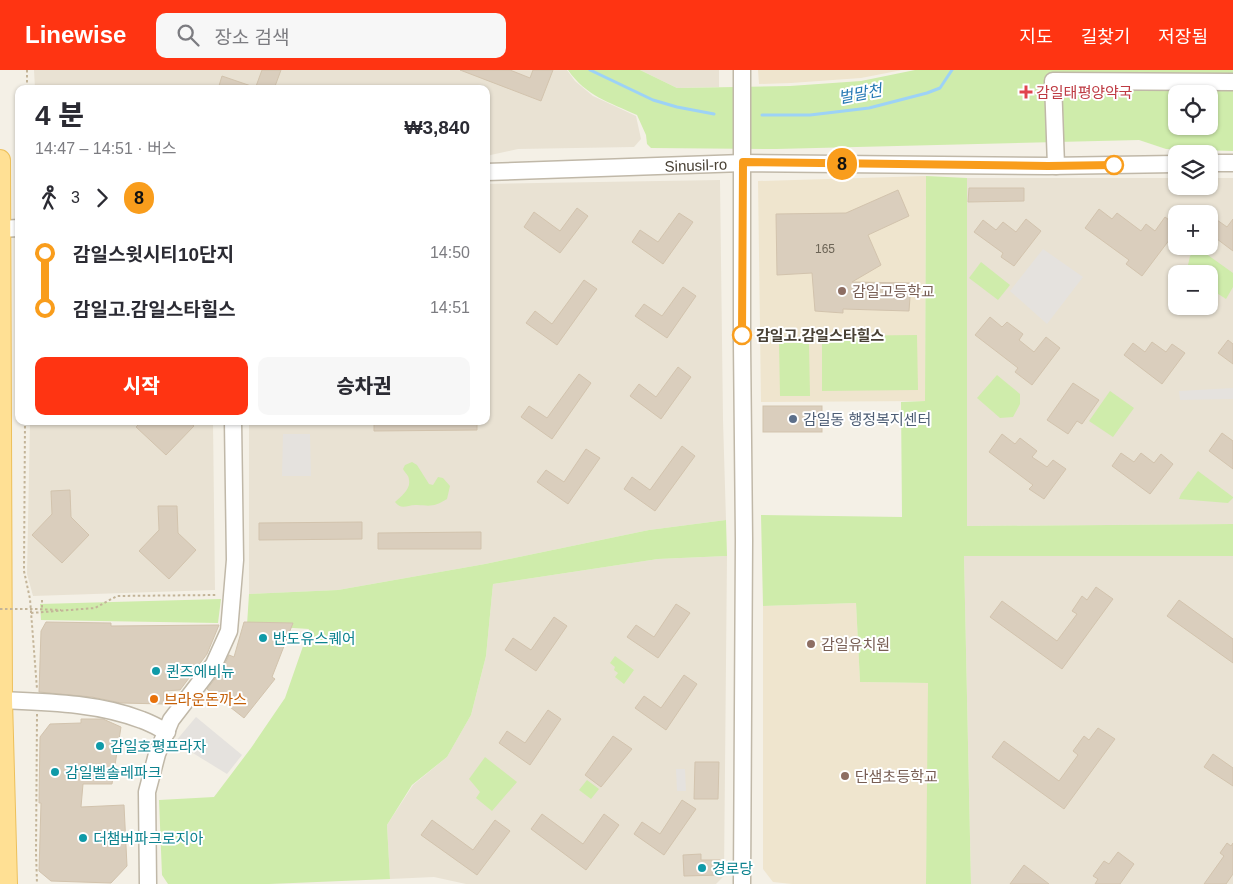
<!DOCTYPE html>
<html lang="ko">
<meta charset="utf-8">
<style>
:root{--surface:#fff;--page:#f7f7f7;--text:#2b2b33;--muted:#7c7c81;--accent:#ff3412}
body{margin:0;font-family:Helvetica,"Noto Sans KR",sans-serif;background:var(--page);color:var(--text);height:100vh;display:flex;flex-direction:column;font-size:19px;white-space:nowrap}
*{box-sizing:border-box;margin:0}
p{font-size:16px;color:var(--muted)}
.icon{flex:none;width:28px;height:28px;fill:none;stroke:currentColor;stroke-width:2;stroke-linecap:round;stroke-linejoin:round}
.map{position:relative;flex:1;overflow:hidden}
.drawer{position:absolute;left:15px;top:15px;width:475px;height:340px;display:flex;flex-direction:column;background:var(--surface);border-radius:10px;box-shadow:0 1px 4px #0004}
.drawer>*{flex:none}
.badge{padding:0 10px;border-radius:16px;font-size:18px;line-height:32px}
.tools{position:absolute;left:1168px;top:15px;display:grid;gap:10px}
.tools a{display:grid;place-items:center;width:50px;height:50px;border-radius:10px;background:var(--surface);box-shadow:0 1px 4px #0004;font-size:25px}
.map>.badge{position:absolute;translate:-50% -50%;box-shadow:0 0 0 2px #fff}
.legs{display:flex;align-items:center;gap:8px;height:55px;padding:0 20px;font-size:16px}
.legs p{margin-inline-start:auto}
.headline{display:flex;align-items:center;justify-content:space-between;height:85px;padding:0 20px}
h1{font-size:28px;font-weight:800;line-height:38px}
.button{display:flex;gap:10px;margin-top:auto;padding:10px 20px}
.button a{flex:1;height:58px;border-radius:10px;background:var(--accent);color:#fff;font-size:20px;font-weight:800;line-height:58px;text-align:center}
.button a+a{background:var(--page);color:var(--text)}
ul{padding:0 20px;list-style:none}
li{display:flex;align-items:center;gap:18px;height:55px;font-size:19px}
li i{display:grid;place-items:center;width:8px;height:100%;margin:0 6px;background:currentColor}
li i::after{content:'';width:12px;height:12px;margin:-6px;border:4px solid;border-radius:50%;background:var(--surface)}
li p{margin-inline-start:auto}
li:first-child i{background:linear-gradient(#0000 50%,currentColor 0)}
li:last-child i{background:linear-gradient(currentColor 50%,#0000 0)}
header{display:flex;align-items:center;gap:30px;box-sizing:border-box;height:70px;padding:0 25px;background:var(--accent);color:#fff}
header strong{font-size:24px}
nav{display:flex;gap:28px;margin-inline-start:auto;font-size:18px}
.search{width:350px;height:45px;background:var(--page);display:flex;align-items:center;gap:12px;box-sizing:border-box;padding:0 18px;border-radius:10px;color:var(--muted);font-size:19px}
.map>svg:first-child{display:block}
.residential{fill:#e9e2d3;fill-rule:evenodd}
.education{fill:#efe5ce}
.green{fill:#cfecab;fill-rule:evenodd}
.parking{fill:#e5e2de}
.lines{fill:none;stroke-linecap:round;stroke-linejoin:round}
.stream{stroke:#9dd2f6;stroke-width:3}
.building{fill:#dacebd;stroke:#d2c3ad}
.minor-casing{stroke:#c0b8a8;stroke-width:19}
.major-casing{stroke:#edc05b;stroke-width:22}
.path{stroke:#c3b498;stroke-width:2;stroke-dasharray:2.5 2.5;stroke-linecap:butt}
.minor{stroke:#fff;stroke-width:16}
.major{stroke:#ffe094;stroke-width:20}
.path-bridge{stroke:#c3b498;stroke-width:2;stroke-dasharray:2.5 2.5;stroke-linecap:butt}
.line-1-casing{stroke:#fff;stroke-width:11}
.line-1{stroke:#f99d1c;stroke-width:8}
.health-dot{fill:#e0444e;stroke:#fff;stroke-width:2}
.stop-1-dot{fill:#fff;stroke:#f99d1c;stroke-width:2.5}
.education-dot{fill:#8d6e63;stroke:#fff;stroke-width:2}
.service-dot{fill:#5c6f8a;stroke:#fff;stroke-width:2}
.culture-dot{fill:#0f9aa8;stroke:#fff;stroke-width:2}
.food-dot{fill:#e8710a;stroke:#fff;stroke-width:2}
.labels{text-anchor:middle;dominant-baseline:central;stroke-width:4;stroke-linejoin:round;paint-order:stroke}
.number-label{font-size:12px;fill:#6c6456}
.health-label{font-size:15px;fill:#be3a42;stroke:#fff;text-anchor:start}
.street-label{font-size:15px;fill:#484034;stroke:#fff}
.education-label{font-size:15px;fill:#785e54;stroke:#fff;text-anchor:start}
.stop-label{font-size:15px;font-weight:bold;fill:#484034;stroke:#fff;text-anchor:start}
.service-label{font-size:15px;fill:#4e5e75;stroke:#fff;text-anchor:start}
.culture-label{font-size:15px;fill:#0d838f;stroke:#fff;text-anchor:start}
.food-label{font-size:15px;fill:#c56008;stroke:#fff;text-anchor:start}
.water-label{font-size:16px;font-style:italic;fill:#2478b3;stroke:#fff}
</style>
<header>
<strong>Linewise</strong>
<div class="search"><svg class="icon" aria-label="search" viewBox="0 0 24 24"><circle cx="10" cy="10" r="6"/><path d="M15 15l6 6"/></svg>장소 검색</div>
<nav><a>지도</a><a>길찾기</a><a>저장됨</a></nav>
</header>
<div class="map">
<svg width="1233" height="814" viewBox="0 0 1233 814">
<rect width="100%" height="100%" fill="#f4f0e6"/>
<!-- residential -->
<g class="residential">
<path d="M34,0h533l8,11 18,15 43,20 5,23 -7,8 -116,2 -32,7v-67h-451z"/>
<path d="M640,0h79v17l-42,1z"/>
<path d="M967,108h209v8h33v-8h24v346l-266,2zM1176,144h33v32h-33zM1176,204h33v32h-33z"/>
<path d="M720,110l3,240 3,100 -77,10 -164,34 -147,26 -89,4v-173h237v-237z"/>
<path d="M30,351h183l2,169 -182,6 -6,-22z"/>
<path d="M727,486l-3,320 -8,8h-250l-32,-7 -44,2 -3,-54 26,-40 34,-28 24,-42 15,-59 7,-72 165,-25z"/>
<path d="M964,486h269v328h-262z"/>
</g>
<!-- education -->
<g class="education">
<path d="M758,0h144l-41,8 -70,5 -32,1z"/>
<path d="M926,106l-1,225 -164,1 -3,-221z"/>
<path d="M856,533l4,79 69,1 -3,201h-134l-19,-2 -10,-13v-263z"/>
</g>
<!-- green -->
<g class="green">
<path d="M568,0h72l37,18 113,-2 71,-5 54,-11h318v81l-67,-2 -27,-9 -363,9 -125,-1 -4,-4 -1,-9 -9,-20c-28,-13 -51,-19 -69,-45zM1176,24h33v32h-33z"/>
<path d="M926,106l41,2v348l266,-2v32h-269l7,328h-45l2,-201 -68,-1 -4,-79 -93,3 -2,-91 141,2 -1,-115 24,-1z"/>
<path d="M1198,178l35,25v14l-7,12 -17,-11v-14h-23l4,-18z"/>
<path d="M981,192l29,23 -12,15 -29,-22z"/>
<path d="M917,265l1,55 -96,1v-55z"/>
<path d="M779,273h30l1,53h-30z"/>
<path d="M997,305l23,19v10l-7,13 -13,1 -23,-20z"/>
<path d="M1110,321l24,17 -21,29 -24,-16z"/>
<path d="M412,392l5,3 12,19 4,1 5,-8 5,1 7,8 -3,13c-13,8 -16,7 -30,6 -9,-1 -15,6 -22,-3 6,-5 16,-13 14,-22 0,-5 -4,-7 -6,-11l2,-4z"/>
<path d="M1198,401l35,26v1l-5,5 -49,-4 2,-5z"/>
<path d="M726,450l1,36 -69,3 -165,25 -7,72 -15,59 -24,42 -35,28 -25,40 3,54 -121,5h-101l-6,-9 -3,-75 55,-3 37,-49 34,-50 24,-69 -62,-4 2,-31 89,-4 147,-26 164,-34z"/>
<path d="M221,529l-3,24 -177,-3 -1,-16z"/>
<path d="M615,586l19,14 -10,14 -9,-7 3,-4 -4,-3 1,-3 -5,-4z"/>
<path d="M485,687l32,25 -25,29 -16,-13 4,-6 -11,-13z"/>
<path d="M587,710l12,9 -8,10 -12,-9z"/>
</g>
<!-- parking -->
<g class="parking">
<path d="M1043,179l40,28 -36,47 -37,-33z"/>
<path d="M1233,318v11l-53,1 -1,-9z"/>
<path d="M283,364h27l1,42h-29z"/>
<path d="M196,647l46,38 -15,19 -52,-32z"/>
<path d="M676,699h9l1,22h-9z"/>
</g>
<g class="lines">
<!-- stream -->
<g class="stream">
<path d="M590,0l63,30 24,7 37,7"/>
<path d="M762,45h48l59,-7 58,-15 13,-5 12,-18"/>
</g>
</g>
<!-- building -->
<g class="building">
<path d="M262,0h19l-7,19h-19z"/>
<path d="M460,0h50l20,8 3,-8h20l-12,31z"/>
<path d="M222,6l32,11v2h-36z"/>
<path d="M969,118h55v13l-56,1z"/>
<path d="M898,120l11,26 -41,19 13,30 -29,17 59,1 -2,28 -66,-2v4l-28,-2 -3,-38 -35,2 -1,-61 70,-1z"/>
<path d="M577,138l11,8 -28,37 -36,-26 10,-15 26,19z"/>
<path d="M1099,139l13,10 5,-6 24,18 5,-7 9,7 10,-14 11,8v6l-34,45 -16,-12 3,-4 -44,-32z"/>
<path d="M679,143l14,9 -30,42 -31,-22 8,-12 18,12z"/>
<path d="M1026,149l15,12 -27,35 -13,-9 2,-4 -29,-21 9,-12 13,10 7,-8 13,10z"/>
<path d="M1233,149v32l-24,-18 8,-13 10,7z"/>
<path d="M584,210l13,9 -40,56 -31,-22 9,-12 17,13z"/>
<path d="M683,217l13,9 -29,42 -32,-22 9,-12 18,12z"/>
<path d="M990,247l12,10 5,-5 16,12 -4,6 15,12 12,-15 14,11 -28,37 -17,-13 3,-4 -43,-33z"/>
<path d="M1228,270l5,4v20l-15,-11z"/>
<path d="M1152,272l14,10 6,-8 13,9 -23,31 -38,-29 9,-12 12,9z"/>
<path d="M678,297l13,10 -30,42 -31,-23 9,-12 17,13z"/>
<path d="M579,304l12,9 -39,56 -31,-22 8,-11 18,12z"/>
<path d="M1073,313l26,17 -17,24 -5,-3 -9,13 -21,-14z"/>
<rect x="763" y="336" width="59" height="26"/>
<path d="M142,351h46l6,5 -28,29 -30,-28z"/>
<path d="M374,351h103v9l-103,1z"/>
<path d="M1222,363l11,8v28l-24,-18z"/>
<path d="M1002,364l13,10 5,-6 17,13 -5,6 15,10 6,-7 13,9 -22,30 -15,-10 4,-4 -44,-33z"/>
<path d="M682,376l13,10 -40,55 -31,-22 8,-12 18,13z"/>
<path d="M586,379l14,9 -32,46 -31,-22 9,-12 18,12z"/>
<path d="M1121,383l13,9 7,-9 13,10 7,-9 12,10 -23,30 -38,-28z"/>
<path d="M70,420l1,27 18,18 -27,28 -30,-28 20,-21 -1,-23z"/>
<path d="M158,436h19l1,27 18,17 -27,29 -30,-28 20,-21z"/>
<path d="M362,452v17l-103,1v-17z"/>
<path d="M481,462v17h-103v-16z"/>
<path d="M1096,517l17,12 -51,70 -72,-52 12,-16 55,40 20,-27 -5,-3 10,-15 5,4z"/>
<path d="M1179,530l54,39v24l-66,-47z"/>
<path d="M676,534l14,9 -32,45 -31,-21 9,-12 18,12z"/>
<path d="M554,547l13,9 -31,45 -31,-21 8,-12 18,12z"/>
<path d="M46,552l65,1v3l108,-1 -12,29 -27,36 -16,1v13l-43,-1 -29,-6 -53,-5 2,-61z"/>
<path d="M244,552l49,1 -21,54 3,2 -31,39 -37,-29 15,-19 7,-15 5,2z"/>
<path d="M684,605l13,9 -31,46 -31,-22 9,-12 17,12z"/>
<path d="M548,640l13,9 -31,46 -31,-22 8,-12 18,12z"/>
<path d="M81,649h22l18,8 -9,57h-29l-2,23 43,-2 3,61 -16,17 -60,-2 -12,-10 2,-68h-2l1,-66 10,-13 31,-1z"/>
<path d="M1098,658l17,11 -51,70 -72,-52 12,-16 55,40 19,-26 -5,-4 11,-15 5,4z"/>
<path d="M613,666l19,13 -31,38 -16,-12z"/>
<path d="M1213,684l20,14v18l-29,-19z"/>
<path d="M695,692h24l-1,37h-24z"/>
<path d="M682,730l14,9 -32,46 -30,-21 8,-12 18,12z"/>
<path d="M542,744l41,30 21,-30 15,11 -33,45 -55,-41z"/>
<path d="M432,750l41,30 22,-30 15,11 -33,44 -56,-40z"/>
<path d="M1227,773l4,3 2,-3v31l-7,10h-22l20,-28 -4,-3z"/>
<path d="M1118,782l16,12 -14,20h-25l3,-5 -5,-3 11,-15 5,3z"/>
<path d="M701,784v6h19v15l-36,1 -1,-21z"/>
<path d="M1024,795l25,19h-39z"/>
</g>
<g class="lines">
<defs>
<g id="minor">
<path d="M742,0v273l2,197 -2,344"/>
<path d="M1209,93h24"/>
<path d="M1056,96l-3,-85 180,1"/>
<path id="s1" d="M486,102l257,-9 305,3 128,-2"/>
<path d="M0,159l19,-1"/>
<path d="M2,630c46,2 97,3 140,20 9,3 17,8 25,12"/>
<path d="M148,814l-1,-92 10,-38 14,-34 43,-56 15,-33 6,-71 -2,-139"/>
</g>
<path id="major" d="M0,90l2,540 5,184"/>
</defs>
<!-- minor casing -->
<use href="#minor" class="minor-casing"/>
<!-- major casing -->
<use href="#major" class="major-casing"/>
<!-- path -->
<g class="path">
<path d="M27,0v19"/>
<path d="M25,351l-1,150 6,28 7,90"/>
<path d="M42,530v9"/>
<path d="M35,539l26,1"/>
<path d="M31,543l64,-5 22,-12 100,-1"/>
<path d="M37,644l-1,138 1,32"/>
</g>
<!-- minor -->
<use href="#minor" class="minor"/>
<!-- major -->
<use href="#major" class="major"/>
<!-- path-bridge -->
<path class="path-bridge" d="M0,539h35"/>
</g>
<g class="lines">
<defs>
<path id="line-1" d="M742,265l1,-173 305,4 66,-1"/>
</defs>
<!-- line-1 casing -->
<use href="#line-1" class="line-1-casing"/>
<!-- line-1 -->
<use href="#line-1" class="line-1"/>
</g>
<!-- markers -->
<path class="health-dot" d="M1023.5 14.5h5v5h5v5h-5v5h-5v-5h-5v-5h5z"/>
<g class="stop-1-dot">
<circle cx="1114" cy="95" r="9"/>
<circle cx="742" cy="265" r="9"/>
</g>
<g class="education-dot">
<circle cx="842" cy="221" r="5"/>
<circle cx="811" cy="574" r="5"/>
<circle cx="845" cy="706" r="5"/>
</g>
<circle class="service-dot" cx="793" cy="349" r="5"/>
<g class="culture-dot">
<circle cx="263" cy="568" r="5"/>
<circle cx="156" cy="601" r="5"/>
<circle cx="100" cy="676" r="5"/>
<circle cx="55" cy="702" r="5"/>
<circle cx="83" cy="768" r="5"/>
<circle cx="702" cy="798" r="5"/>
</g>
<circle class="food-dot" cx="154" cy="629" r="5"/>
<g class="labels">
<!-- number labels -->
<g class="number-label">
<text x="825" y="179">165</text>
</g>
<!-- health labels -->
<g class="health-label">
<text x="1036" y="22">감일태평양약국</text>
</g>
<!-- street labels -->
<g class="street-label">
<text stroke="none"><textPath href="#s1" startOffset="210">Sinusil-ro</textPath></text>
</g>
<!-- education labels -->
<g class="education-label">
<text x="852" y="221">감일고등학교</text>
<text x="821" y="574">감일유치원</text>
<text x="855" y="706">단샘초등학교</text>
</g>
<!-- stop labels -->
<g class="stop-label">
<text x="756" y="265">감일고.감일스타힐스</text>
</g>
<!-- service labels -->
<g class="service-label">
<text x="803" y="349">감일동 행정복지센터</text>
</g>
<!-- culture labels -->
<g class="culture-label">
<text x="273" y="568">반도유스퀘어</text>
<text x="166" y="601">퀸즈에비뉴</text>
<text x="110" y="676">감일호평프라자</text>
<text x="65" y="702">감일벨솔레파크</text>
<text x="93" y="768">더챔버파크로지아</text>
<text x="712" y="798">경로당</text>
</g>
<!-- food labels -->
<g class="food-label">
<text x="164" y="629">브라운돈까스</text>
</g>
<!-- water labels -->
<g class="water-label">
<text transform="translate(860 24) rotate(-11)">벌말천</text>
</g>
</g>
</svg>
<div class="tools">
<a><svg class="icon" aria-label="locate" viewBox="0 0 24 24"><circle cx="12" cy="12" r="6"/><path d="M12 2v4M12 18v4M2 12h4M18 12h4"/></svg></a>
<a><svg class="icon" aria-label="layers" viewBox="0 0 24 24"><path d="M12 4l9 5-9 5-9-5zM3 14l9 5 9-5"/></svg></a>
<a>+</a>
<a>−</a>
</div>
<b class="badge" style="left:842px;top:94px;background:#f99d1c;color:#111">8</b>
<section class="drawer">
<div class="headline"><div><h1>4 분</h1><p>14:47 – 14:51 · 버스</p></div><b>₩3,840</b></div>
<div class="legs"><svg class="icon" aria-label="walk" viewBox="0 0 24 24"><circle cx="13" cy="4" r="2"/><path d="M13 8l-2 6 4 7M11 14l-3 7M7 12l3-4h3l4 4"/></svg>3<svg class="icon" aria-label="forward" viewBox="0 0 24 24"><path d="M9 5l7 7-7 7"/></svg><b class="badge" style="background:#f99d1c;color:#111">8</b></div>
<ul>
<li><i style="color:#f99d1c"></i><b>감일스윗시티10단지</b><p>14:50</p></li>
<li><i style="color:#f99d1c"></i><b>감일고.감일스타힐스</b><p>14:51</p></li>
</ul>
<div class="button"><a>시작</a><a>승차권</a></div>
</section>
</div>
